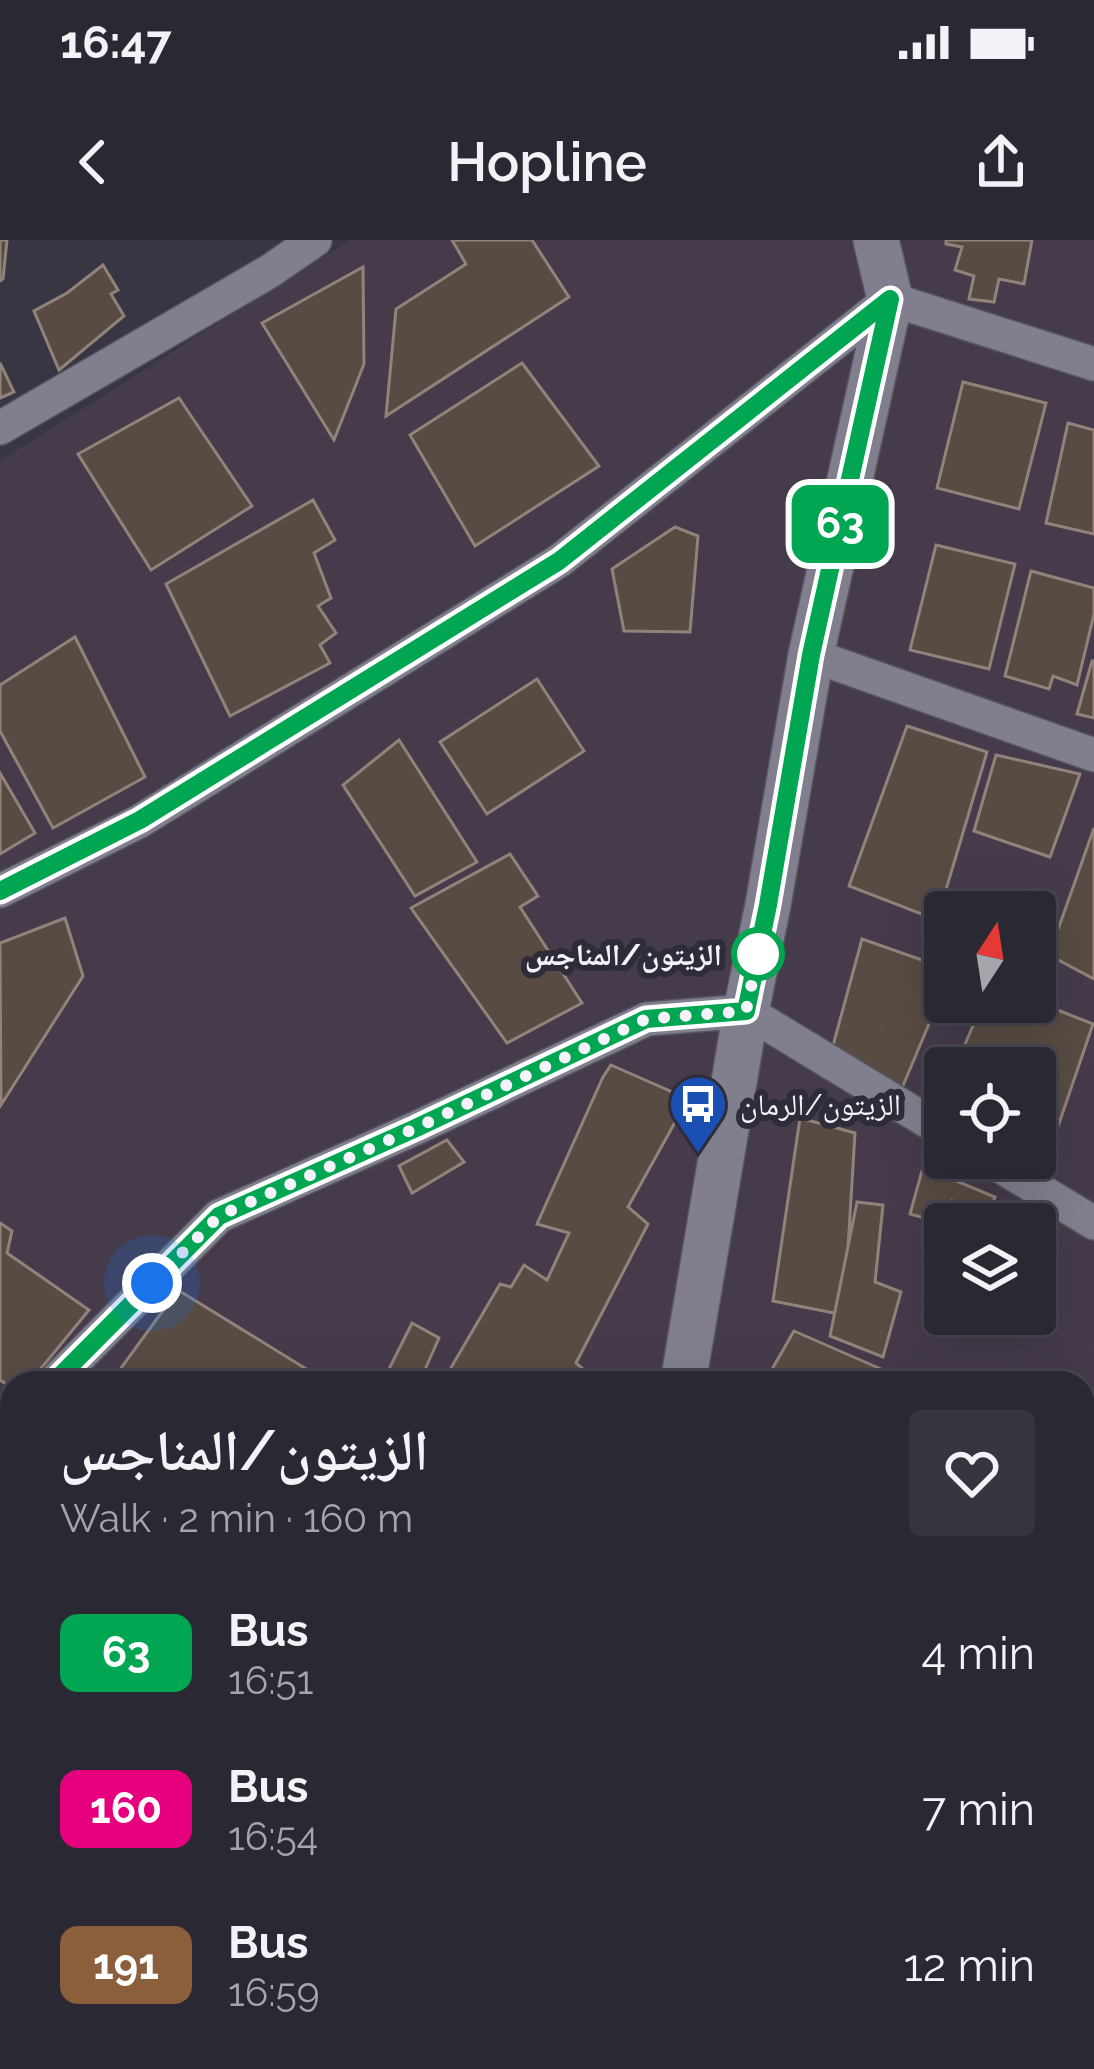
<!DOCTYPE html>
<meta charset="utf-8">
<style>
:root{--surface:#2a2832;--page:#36343e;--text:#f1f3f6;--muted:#a5a6ac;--line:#46444d}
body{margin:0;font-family:Raleway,"Noto Naskh Arabic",sans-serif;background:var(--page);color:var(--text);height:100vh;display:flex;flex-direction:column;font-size:45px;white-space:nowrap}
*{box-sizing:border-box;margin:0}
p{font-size:39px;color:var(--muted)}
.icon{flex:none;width:66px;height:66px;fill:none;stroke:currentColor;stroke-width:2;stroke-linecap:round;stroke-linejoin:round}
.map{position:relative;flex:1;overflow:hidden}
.drawer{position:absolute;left:0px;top:1131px;width:1095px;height:699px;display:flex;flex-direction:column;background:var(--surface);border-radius:36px 36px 0 0;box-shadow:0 12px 48px #0002,0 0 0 3px var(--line)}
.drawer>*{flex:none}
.badge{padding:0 24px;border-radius:18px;font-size:42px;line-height:78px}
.needle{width:78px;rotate:12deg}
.buttons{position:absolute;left:924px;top:651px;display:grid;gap:24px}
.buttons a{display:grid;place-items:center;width:132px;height:132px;border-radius:12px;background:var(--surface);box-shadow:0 12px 48px #0002,0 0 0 3px var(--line);font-size:60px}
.you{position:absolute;width:60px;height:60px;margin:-30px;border:9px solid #fff;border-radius:50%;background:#1a73e8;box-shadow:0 0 0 18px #1a73e833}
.map>.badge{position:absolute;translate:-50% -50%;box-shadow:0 0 0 6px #fff}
.round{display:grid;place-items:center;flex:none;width:126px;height:126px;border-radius:12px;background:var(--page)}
.head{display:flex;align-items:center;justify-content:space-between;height:204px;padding:0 60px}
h1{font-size:57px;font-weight:600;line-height:90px}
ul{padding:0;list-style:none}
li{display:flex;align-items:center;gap:36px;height:156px;padding:0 60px}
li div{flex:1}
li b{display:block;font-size:45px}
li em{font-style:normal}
li .badge{min-width:132px;font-weight:700;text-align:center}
.status{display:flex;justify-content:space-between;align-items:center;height:84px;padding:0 60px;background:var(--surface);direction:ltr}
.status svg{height:33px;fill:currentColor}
header{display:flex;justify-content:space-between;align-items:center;height:156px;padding:0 60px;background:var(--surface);font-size:54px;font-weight:600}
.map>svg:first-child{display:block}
.industrial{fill:#453b4b;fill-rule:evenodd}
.green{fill:#48684e}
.building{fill:#584b43;stroke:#91837a;stroke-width:3}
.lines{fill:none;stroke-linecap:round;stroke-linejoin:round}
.street-casing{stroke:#56555f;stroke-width:36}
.secondary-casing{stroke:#56555f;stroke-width:48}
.street{stroke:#817f8d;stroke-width:33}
.secondary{stroke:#817f8d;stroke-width:45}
.line-casing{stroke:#fff;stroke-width:27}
.line{stroke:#00a651;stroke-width:18}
.walk{stroke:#f4f3fb;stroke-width:12;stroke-dasharray:0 21.6}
.stop-dot{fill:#fff;stroke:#00a651;stroke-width:6}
.labels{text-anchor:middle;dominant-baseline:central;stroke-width:12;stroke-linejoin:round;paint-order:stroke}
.stop-label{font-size:30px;font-weight:bold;fill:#f4f3fb;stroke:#2e2c38;text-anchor:end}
.poi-label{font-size:30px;fill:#f4f3fb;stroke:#2e2c38;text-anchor:start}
</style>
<div class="status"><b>16:47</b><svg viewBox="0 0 49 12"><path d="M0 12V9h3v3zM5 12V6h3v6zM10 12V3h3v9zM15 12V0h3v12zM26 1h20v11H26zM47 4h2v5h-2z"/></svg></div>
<header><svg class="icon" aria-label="back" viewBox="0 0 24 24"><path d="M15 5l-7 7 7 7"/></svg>Hopline<svg class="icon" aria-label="share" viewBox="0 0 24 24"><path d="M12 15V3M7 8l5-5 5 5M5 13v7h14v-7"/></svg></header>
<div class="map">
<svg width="1094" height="1829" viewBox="0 0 1094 1829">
<rect width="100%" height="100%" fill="#383642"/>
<!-- industrial -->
<g class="industrial">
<path d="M350,0h744v1584l-11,-3v-438h-1071v672l-12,-6v-1588zM945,672h90v90h-90zM945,828h90v90h-90zM945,984h90v90h-90z"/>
<path d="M19,1818h682l21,11h-679z"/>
</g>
<!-- green -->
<path class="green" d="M1083,1632l11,4v193h-287l-22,-11h298z"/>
<!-- building -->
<g class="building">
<path d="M0,0h7l-4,39 -3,2z"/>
<path d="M452,0h80l37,57 -183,119 10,-107 70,-45z"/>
<path d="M946,0h86l-8,44 -25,-5 -5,23 -25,-3 5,-23 -19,-6 7,-23 -16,-3z"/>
<path d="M103,25l15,25 -7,4 13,22 -65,54 -25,-59 33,-18z"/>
<path d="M363,27l1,97 -30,76 -72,-117z"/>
<path d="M0,123l14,29 -14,6z"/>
<path d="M522,123l77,103 -124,80 -65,-111z"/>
<path d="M963,142l83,21 -27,106 -82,-21z"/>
<path d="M179,158l73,108 -101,64 -73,-116z"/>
<path d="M1068,183l26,7v104l-48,-11z"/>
<path d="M313,260l22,40 -21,13 17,45 -13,8 18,27 -16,12 10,18 -100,53 -64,-132z"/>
<path d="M675,287l23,9 -8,96 -66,-1 -12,-62z"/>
<path d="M936,305l79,19 -26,105 -79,-19z"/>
<path d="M1031,331l63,17v26l-17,71 -24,-9 -4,13 -44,-13z"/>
<path d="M75,397l70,140 -92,51 -53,-97v-46z"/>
<path d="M1092,421h2v57l-17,-4z"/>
<path d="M537,439l47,72 -97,63 -47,-72z"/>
<path d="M907,486l80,26 -50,168 -88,-34z"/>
<path d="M399,500l78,122 -62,34 -72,-111z"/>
<path d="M996,515l84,19 -30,83 -76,-26z"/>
<path d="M0,533l35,60 -35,21z"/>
<path d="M1094,588v151l-45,-24z"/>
<path d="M510,614l28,42 -18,11 62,96 -75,40 -96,-135z"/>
<path d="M65,678l18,58 -82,129 -1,-162z"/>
<path d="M862,699l83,29v18l-43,102 -71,-35z"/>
<path d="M1035,761l58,23 -45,132 -13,-5v-83h-80l28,-66z"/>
<path d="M611,825l77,34 -60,108 20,17 -72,139 23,20h-157l58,-99 11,3 13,-22 23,15 22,-47 -32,-9 66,-147z"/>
<path d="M800,878l55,15 -11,182 -71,-14z"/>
<path d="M447,900l17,22 -52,31 -13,-27z"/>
<path d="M923,927l72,30 -6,17 -37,-13 -6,23 -36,-10z"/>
<path d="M857,962l26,3 -8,77 26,10 -18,65 -53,-21z"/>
<path d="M0,983l12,8 -5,22 82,57 -60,73h-17v5l-12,-8z"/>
<path d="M178,1050l151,93h-219z"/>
<path d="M412,1083l27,15 -20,45 -30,-14z"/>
<path d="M794,1091l119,52h-137l-9,-5z"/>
<path d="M1083,1342l11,4v238l-11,-3z"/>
<path d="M0,1373l12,8v142l-12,-6z"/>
<path d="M9,1639l3,1v94l-9,-4 -3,5v-76z"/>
</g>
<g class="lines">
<defs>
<g id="street">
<path d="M0,188l270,-157 45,-31"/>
<path d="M811,415l283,100"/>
<path d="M0,651l140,-70 419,-260 331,-262 204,65"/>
<path d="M987,918l107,65"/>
<path d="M53,1143l166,-167 197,-88 231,-109 99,-8 199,121"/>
<path d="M0,1196l12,-12"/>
<path d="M0,1583l12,6"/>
<path d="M1083,1630l11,4"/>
<path d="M500,1818l40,11"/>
<path d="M664,1818l25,11"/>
<path d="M240,1829l3,-11"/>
</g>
<g id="secondary">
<path d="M683,1143l63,-372 22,-106 43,-250 79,-356 -14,-59"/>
<path d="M587,1829l2,-11"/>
</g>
</defs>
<!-- street casing -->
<use href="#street" class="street-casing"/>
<!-- secondary casing -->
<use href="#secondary" class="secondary-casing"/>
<!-- street -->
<use href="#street" class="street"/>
<!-- secondary -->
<use href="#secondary" class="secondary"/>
</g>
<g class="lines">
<defs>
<path id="line" d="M0,651l140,-71 419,-259 331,-262 -79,356 -43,250 -22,106 -100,8 -230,109 -197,88 -166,167"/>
</defs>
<!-- line casing -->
<use href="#line" class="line-casing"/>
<!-- line -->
<use href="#line" class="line"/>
<!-- walk -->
<path class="walk" d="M152,1043l67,-67 197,-88 230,-109 100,-8 15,-71 -3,14"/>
</g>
<!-- icons -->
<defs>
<symbol id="bus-pin" viewBox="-11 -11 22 30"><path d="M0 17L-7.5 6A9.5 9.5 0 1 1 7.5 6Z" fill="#1a4fb4" stroke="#2e2c38"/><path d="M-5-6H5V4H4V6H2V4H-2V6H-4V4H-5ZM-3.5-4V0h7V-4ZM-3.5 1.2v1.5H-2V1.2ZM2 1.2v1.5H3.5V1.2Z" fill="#fff"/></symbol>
</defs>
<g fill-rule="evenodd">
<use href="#bus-pin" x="665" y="831" width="66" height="90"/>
</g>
<!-- markers -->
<circle class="stop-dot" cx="758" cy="714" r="24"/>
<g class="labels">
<!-- stop labels -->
<g class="stop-label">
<text x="722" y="714">الزيتون/المناجس</text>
</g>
<!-- poi labels -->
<g class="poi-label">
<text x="740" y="864">الزيتون/الرمان</text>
</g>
</g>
</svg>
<div class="buttons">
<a><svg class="needle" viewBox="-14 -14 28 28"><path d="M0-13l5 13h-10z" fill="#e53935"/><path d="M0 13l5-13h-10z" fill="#a5a6ac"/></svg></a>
<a><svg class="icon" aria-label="locate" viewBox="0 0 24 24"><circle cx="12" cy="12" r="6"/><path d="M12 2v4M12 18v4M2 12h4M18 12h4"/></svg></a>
<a><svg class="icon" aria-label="layers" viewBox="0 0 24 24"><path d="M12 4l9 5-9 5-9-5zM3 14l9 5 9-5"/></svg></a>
</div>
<div class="you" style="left:152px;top:1043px"></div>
<b class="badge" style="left:840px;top:284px;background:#00a651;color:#fff">63</b>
<section class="drawer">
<div class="head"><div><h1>الزيتون/المناجس</h1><p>Walk · 2 min · 160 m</p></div><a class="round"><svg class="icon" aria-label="heart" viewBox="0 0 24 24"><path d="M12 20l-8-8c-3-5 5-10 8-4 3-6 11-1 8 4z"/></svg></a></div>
<ul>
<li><span class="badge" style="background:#00a651;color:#fff">63</span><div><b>Bus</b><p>16:51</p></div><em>4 min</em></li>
<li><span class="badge" style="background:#e6007e;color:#fff">160</span><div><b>Bus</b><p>16:54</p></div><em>7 min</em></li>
<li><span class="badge" style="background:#8b5e3c;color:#fff">191</span><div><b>Bus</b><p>16:59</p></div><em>12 min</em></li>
</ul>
</section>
</div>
